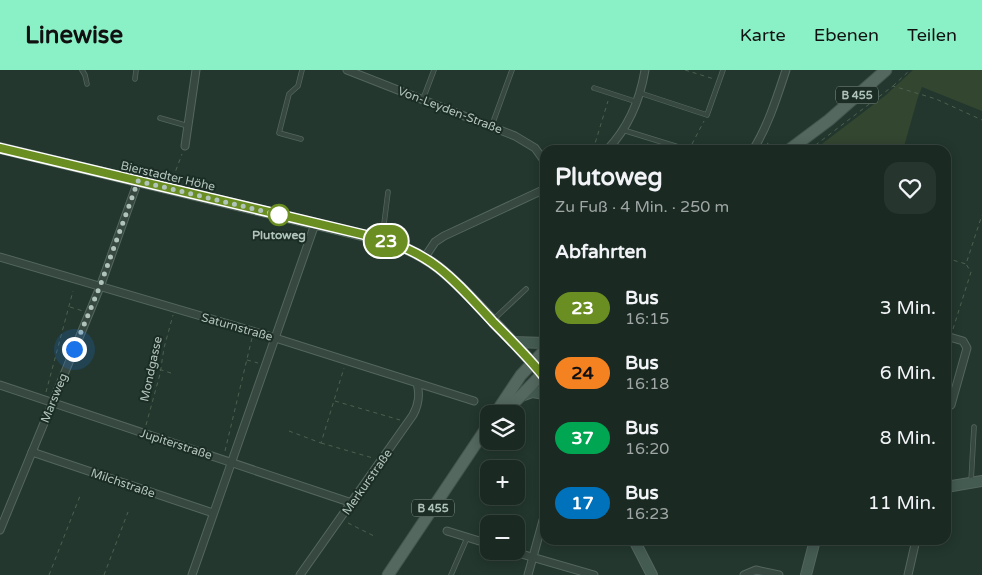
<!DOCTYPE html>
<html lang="de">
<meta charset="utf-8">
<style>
:root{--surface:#1a2922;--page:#27352f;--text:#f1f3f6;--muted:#9fa6a5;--line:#384540;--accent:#8af0c6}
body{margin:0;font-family:"Varela Round",sans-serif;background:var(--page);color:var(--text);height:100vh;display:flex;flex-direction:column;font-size:19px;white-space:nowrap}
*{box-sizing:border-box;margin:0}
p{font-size:16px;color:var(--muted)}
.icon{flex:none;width:28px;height:28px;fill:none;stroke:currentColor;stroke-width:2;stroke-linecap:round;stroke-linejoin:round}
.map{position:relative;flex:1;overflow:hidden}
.drawer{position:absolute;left:540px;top:75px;width:411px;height:400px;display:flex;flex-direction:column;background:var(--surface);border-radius:15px;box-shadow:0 2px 12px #0003,0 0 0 1px var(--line)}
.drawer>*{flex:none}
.badge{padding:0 10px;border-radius:16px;font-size:18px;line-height:32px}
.buttons{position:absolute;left:480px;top:335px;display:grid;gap:10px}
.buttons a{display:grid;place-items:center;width:45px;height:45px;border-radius:10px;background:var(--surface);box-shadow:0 2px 12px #0003,0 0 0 1px var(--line);font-size:25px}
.you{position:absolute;width:25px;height:25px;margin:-12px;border:4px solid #fff;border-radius:50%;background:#1a73e8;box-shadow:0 0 0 8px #1a73e833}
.map>.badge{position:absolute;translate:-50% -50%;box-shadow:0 0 0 2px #fff}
h2{padding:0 15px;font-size:19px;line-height:45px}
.round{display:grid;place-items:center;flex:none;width:52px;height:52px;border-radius:15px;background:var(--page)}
.overview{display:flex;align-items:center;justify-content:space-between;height:85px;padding:0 15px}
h1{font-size:24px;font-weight:700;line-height:38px}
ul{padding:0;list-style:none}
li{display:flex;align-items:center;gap:15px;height:65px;padding:0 15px}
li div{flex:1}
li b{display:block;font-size:19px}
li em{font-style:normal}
li .badge{min-width:55px;font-weight:700;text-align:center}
header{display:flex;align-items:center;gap:30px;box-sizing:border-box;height:70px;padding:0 25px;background:var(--accent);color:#111}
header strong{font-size:24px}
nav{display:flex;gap:28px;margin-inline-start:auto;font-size:18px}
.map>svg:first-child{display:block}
.green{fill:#334630}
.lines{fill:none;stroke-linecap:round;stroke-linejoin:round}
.lane-casing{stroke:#54665e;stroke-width:5.5}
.street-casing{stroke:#54665e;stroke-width:9}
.secondary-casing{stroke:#54665e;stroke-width:12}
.primary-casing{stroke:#42544c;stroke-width:13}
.path{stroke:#4d6150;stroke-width:1;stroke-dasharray:4 4;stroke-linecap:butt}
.lane{stroke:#364840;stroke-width:4}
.street{stroke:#364840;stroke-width:7}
.secondary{stroke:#445b52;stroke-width:10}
.primary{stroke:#54685f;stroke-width:11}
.line-casing{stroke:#fff;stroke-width:11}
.line{stroke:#6b8e23;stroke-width:8}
.walk{stroke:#b1c4bc;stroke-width:5;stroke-dasharray:0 9}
.stop-dot{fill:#fff;stroke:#6b8e23;stroke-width:2.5}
.labels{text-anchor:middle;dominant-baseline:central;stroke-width:4;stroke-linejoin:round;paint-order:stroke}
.shield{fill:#1b2d25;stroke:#84978f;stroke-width:1}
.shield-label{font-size:11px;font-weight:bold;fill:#b1c4bc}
.street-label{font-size:12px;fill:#b1c4bc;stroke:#1b2d25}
.stop-label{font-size:12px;font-weight:bold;fill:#b1c4bc;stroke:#1b2d25}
</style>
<header>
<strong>Linewise</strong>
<nav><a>Karte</a><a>Ebenen</a><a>Teilen</a></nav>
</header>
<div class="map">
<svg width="982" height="505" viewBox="0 0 982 505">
<rect width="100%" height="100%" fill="#23372e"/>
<!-- green -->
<path class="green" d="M913,0h69v41l-60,-24 -4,10 -15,53h-89l72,-55z"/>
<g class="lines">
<defs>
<g id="lane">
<path d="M82,0l3,5 2,9"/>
<path d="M135,9l1,-9"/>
<path d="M594,18l43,14"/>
<path d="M640,23l67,22 16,-45"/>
<path d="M423,29l11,-29"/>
<path d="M160,48l28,8"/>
<path d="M492,55l20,-55"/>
<path d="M623,60l65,20"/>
<path d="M301,69l-22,-6 10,-39 9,-8 4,-16"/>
<path d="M382,170l6,-48"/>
<path d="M494,249l32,-30"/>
<path d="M971,412l3,-55"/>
<path d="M451,505l16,-37"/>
</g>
<g id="street">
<path d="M347,0l168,66 20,12 10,14"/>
<path d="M185,76l11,-76"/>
<path d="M607,80c21,-22 33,-50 38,-80"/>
<path d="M753,80c15,-24 24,-53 33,-80"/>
<path d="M0,187l269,79 205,65"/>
<path d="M425,187l10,-15 9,-6 101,-47"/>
<path d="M946,266l17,5 4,7 -16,57"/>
<path d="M0,315l352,118"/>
<path d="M32,382l181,61"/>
<path d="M0,460l100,-243 38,-106"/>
<path d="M447,461l42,13"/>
<path d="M511,481l83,24"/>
<path d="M192,505l123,-351"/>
<path d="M300,505l113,-160c6,-11 7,-20 4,-32"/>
<path d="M528,505l17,-62"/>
<path d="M744,505l12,-5 23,5"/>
<path d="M908,505l8,-35"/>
</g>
<g id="secondary">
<path d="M0,78l378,91c55,14 78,43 115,82 18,19 36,37 52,57"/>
<path d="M513,272l32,1"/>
<path d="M521,326l11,-4 13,2"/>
<path d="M946,417l36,-6"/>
<path d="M634,470l18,35"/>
<path d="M806,505l9,-35"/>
</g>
<g id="primary">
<path d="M789,80l40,-30 57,-50"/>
<path d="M495,344l26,-39 24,-25"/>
<path d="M503,344l42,-43"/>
<path d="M388,505l101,-151"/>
</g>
</defs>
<!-- lane casing -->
<use href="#lane" class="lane-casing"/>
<!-- street casing -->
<use href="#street" class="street-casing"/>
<!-- secondary casing -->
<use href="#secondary" class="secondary-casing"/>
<!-- primary casing -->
<use href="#primary" class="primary-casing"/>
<!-- path -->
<g class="path">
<path d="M685,0l29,9"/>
<path d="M893,16l17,-16"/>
<path d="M767,73l9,7"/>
<path d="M692,74l12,-23"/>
<path d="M593,80l15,-49"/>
<path d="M809,80l84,-64 43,13 46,21"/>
<path d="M173,108l9,-24"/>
<path d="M946,188l20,6 16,-49"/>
<path d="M70,237l13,4"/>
<path d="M953,259l18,-57 -5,-8"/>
<path d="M247,290l11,3"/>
<path d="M152,297l22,7"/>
<path d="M46,322l27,-101"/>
<path d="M335,331l65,19"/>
<path d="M146,355l14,-51 4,-26 9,-33"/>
<path d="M289,361l32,12 23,-75"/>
<path d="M321,373l52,15"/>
<path d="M225,381l27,-113"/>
<path d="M348,453l28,14"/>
<path d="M49,505l31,-79"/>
<path d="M104,505l24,-63"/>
</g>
<!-- lane -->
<use href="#lane" class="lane"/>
<!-- street -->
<use href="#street" class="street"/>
<!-- secondary -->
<use href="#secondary" class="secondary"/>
<!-- primary -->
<use href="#primary" class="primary"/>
</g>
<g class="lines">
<defs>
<path id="line" d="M0,78l378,90c57,17 76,42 115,84 18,18 36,36 52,56"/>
</defs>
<!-- line casing -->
<use href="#line" class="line-casing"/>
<!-- line -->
<use href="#line" class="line"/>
<!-- walk -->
<path class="walk" d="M74,279l26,-63 38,-105 141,34"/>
</g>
<!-- markers -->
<circle class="stop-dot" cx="279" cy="145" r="10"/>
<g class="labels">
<!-- shield labels -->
<g class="shield">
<rect x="836" y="16.5" width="42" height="17" rx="4"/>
<rect x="412" y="429.5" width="42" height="17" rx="4"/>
</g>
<g class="shield-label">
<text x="857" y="25">B 455</text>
<text x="433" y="438">B 455</text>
</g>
<!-- street labels -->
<g class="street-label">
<text transform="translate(450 40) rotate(21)">Von-Leyden-Straße</text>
<text transform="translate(168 106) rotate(13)">Bierstadter Höhe</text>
<text transform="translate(237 257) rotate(16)">Saturnstraße</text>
<text transform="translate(151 299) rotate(-78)">Mondgasse</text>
<text transform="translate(54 328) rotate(-68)">Marsweg</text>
<text transform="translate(176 374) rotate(18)">Jupiterstraße</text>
<text transform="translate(367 412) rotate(-55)">Merkurstraße</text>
<text transform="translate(123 413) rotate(19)">Milchstraße</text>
</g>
<!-- stop labels -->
<g class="stop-label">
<text x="279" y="165">Plutoweg</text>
</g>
</g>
</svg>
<div class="buttons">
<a><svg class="icon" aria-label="layers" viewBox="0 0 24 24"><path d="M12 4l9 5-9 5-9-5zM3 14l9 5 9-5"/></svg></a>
<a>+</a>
<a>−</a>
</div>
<div class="you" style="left:74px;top:279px"></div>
<b class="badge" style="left:386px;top:171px;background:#6b8e23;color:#fff">23</b>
<section class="drawer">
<div class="overview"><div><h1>Plutoweg</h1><p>Zu Fuß · 4 Min. · 250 m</p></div><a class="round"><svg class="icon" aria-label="heart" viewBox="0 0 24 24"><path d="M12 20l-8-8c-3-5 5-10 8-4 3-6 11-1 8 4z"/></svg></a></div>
<h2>Abfahrten</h2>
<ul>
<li><span class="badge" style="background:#6b8e23;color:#fff">23</span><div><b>Bus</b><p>16:15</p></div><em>3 Min.</em></li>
<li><span class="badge" style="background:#f58220;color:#111">24</span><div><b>Bus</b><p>16:18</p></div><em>6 Min.</em></li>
<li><span class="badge" style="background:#00a651;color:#fff">37</span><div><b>Bus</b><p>16:20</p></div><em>8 Min.</em></li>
<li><span class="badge" style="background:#0072bc;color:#fff">17</span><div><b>Bus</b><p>16:23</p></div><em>11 Min.</em></li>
</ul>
</section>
</div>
